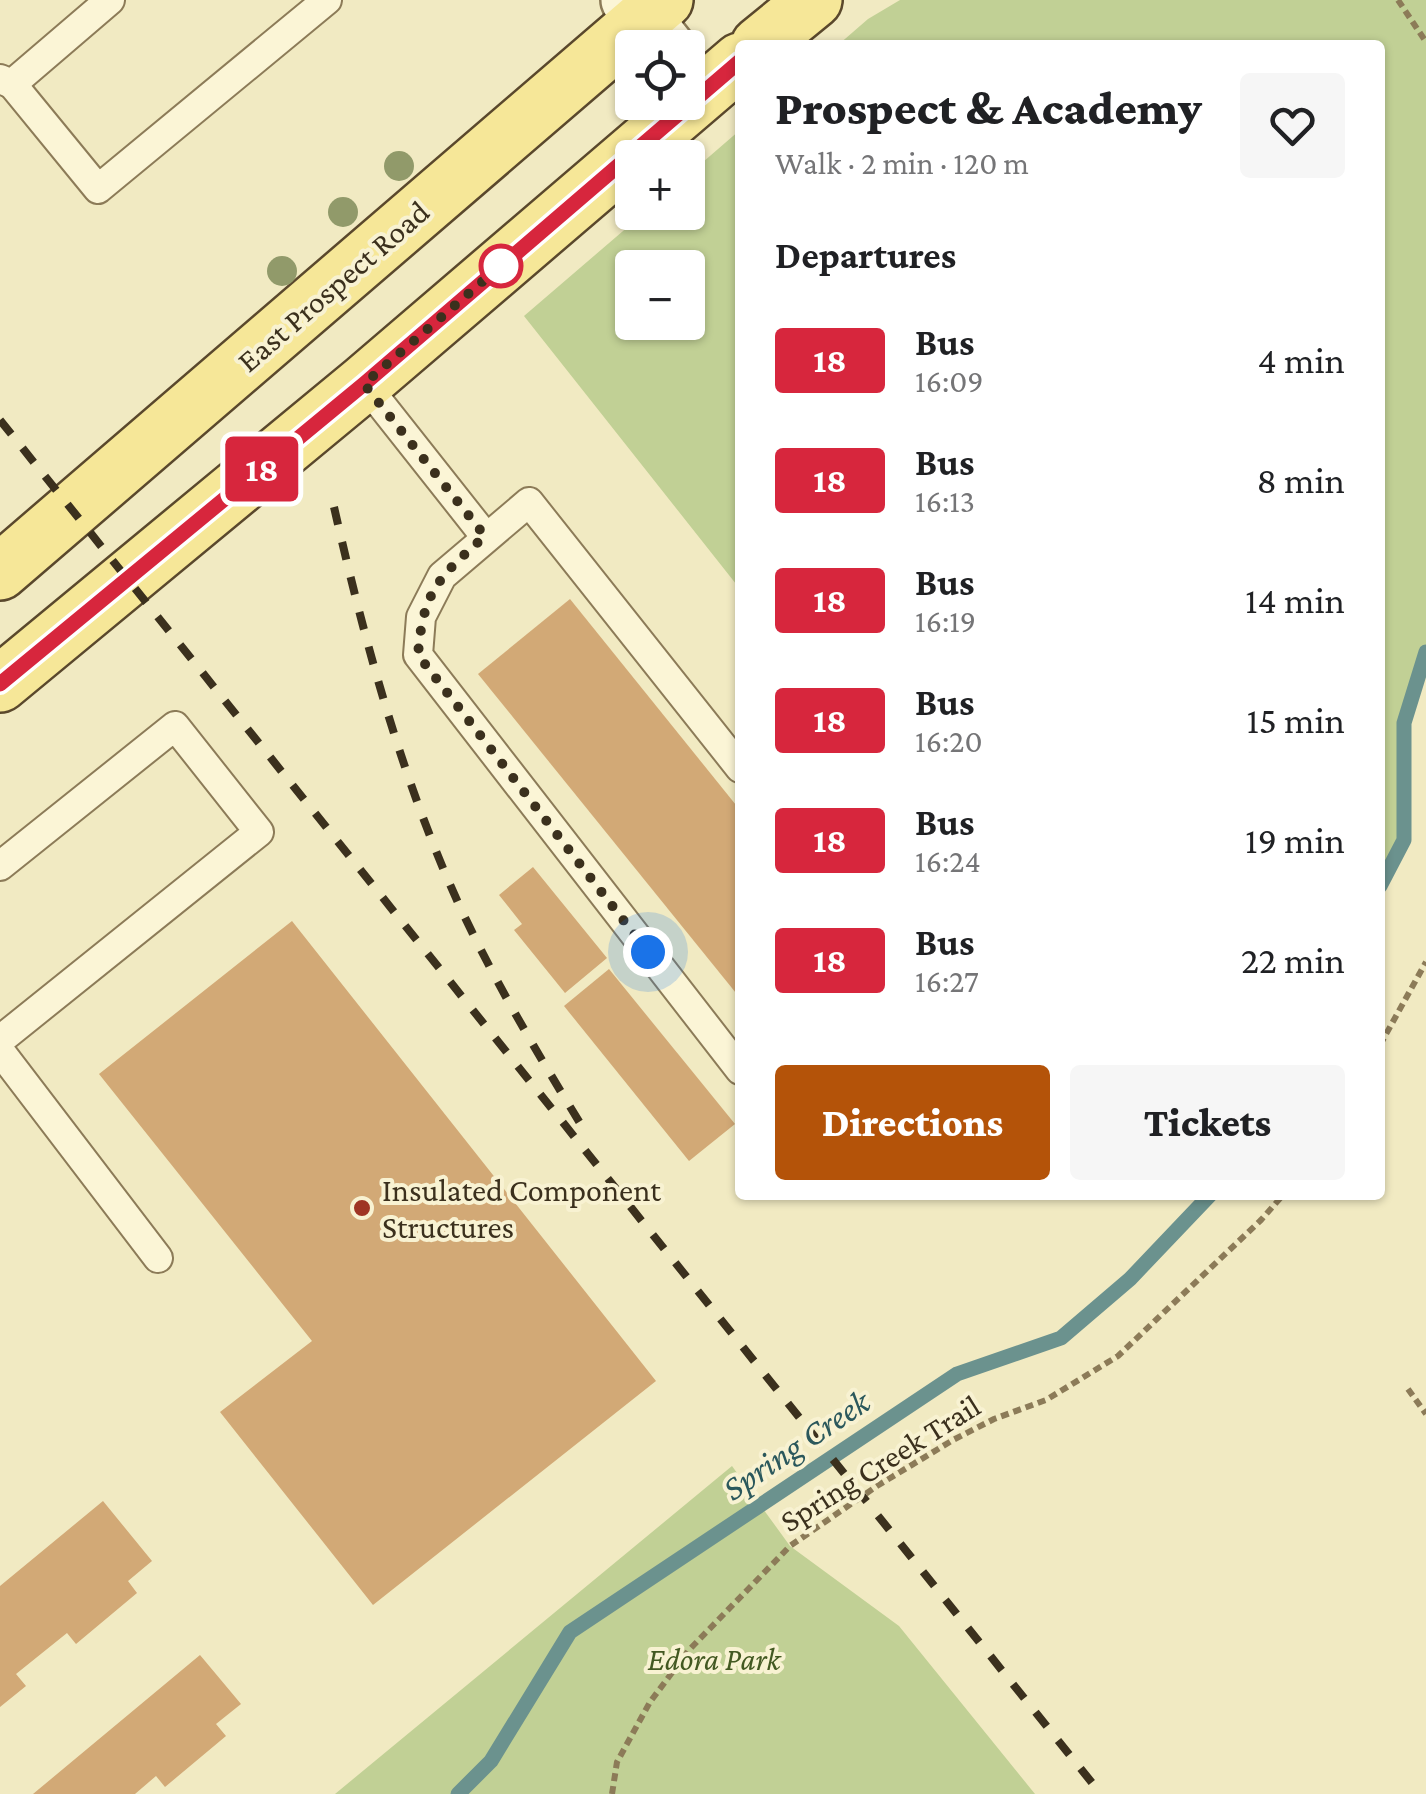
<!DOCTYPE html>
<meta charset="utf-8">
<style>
:root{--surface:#fff;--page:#f6f6f6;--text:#202124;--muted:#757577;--accent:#b45309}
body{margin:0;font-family:"Crimson Pro",serif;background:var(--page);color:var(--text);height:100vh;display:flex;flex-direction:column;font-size:38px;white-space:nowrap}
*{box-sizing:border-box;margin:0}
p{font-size:32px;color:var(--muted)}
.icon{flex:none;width:55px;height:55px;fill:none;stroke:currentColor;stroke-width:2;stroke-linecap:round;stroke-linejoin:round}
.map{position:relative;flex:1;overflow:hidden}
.details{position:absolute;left:735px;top:40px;width:650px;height:1160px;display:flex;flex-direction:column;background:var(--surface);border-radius:10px;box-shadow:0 2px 8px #0004}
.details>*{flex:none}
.badge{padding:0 20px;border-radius:8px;font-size:35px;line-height:65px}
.tools{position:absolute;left:615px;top:30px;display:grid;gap:20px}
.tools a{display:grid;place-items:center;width:90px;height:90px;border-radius:10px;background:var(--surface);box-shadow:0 2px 8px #0004;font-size:50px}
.you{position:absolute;width:50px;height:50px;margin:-25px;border:8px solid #fff;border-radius:50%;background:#1a73e8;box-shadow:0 0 0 15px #1a73e833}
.map>.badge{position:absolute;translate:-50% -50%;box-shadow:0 0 0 5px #fff}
h2{padding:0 40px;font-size:38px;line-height:90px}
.round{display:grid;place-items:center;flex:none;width:105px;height:105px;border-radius:10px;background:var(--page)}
.headline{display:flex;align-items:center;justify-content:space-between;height:170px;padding:0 40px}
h1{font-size:48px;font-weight:800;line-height:75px}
.primary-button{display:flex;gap:20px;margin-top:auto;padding:20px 40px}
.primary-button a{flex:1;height:115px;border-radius:10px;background:var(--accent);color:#fff;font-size:40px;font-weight:800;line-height:115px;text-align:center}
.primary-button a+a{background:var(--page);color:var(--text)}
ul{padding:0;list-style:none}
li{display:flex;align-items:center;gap:30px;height:120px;padding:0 40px}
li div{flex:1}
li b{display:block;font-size:38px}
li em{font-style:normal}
li .badge{min-width:110px;font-weight:700;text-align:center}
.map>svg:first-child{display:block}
.green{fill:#c1d095;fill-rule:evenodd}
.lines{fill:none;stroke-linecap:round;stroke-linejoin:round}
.stream{stroke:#6b928e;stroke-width:15}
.building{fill:#d2a976}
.service-casing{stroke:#8c7b58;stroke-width:32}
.minor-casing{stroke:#8c7b58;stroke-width:60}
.primary-casing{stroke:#5a482c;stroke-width:60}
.path{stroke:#8c7b58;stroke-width:6;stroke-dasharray:8 5;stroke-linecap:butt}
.service{stroke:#fbf5d6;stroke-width:28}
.minor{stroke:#fbf5d6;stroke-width:55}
.primary{stroke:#f6e798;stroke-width:55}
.rail{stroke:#3b301d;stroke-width:8;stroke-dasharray:18 18;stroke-linecap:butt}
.tree{fill:#919a6a}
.line-casing{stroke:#fff;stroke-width:22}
.line{stroke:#d7263d;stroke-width:15}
.walk{stroke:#3b301d;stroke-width:10;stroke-dasharray:0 18}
.stop-dot{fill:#fff;stroke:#d7263d;stroke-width:5}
.poi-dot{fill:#9f3524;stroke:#f8f2d2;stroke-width:4}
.labels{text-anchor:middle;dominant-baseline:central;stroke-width:8;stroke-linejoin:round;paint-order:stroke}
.street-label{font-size:32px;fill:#3b301d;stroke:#f8f2d2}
.poi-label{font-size:32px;fill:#3b301d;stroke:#f8f2d2;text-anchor:start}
.park-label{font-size:32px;font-style:italic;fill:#435922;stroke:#f8f2d2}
.water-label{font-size:35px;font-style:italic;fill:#2b585c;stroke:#f8f2d2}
</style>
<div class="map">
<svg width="1426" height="1794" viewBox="0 0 1426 1794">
<rect width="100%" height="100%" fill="#f1eac2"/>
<!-- green -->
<g class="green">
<path d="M900,0h526v652l-22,71v117l-24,46v-841h-542l30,-26z"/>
<path d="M740,130v459l-216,-273 120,-103 44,-1v-37zM632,268h56v54h-56z"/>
<path d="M732,1466l58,80 109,80 136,168h-700z"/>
</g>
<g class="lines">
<!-- stream -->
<g class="stream">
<path d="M1380,886l24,-46v-117l22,-71"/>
<path d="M458,1794l33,-33 79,-129 387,-258 104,-36 69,-59 80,-84"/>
</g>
</g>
<!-- building -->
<g class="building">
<path d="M570,599l170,211v188l-262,-324z"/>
<path d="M533,867l74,91 -42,35 -51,-63 8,-6 -23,-29z"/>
<path d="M292,921l364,460 -283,224 -153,-193 92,-71 -213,-267z"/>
<path d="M609,969l126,155 -46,37 -125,-155z"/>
<path d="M103,1501l49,60 -24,20 9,12 -61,51 -9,-11 -51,41 10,12 -26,21v-121z"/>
<path d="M200,1655l41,49 -25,20 10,12 -61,51 -9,-11 -21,18h-102z"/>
</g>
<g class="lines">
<defs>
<g id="service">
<path d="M0,79l12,5 98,-84"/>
<path d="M12,84l86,105 229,-189"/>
<path d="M364,383l121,153"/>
<path d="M740,768l-211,-266 -87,74 -21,41 -3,38 322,415"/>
<path d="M0,866l175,-140 84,106 -259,208"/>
<path d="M0,1051l158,207"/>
</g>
<path id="minor" d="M629,0l38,48"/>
<g id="primary">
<path d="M759,45l55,-45"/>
<path d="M0,572l665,-572"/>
<path d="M0,684l364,-301 376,-322"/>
</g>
</defs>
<!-- service casing -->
<use href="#service" class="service-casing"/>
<!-- minor casing -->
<use href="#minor" class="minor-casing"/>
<!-- primary casing -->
<use href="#primary" class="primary-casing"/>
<!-- path -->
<g class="path">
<path d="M1398,0l28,42"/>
<path d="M1380,1045l46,-83"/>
<path d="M1408,1389l18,25"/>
<path d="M612,1794l5,-32 33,-60 39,-52 101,-104 87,-60 76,-46 41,-21 52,-19 72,-44 143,-136 22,-25"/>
</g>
<!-- service -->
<use href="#service" class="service"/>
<!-- minor -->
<use href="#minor" class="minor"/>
<!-- primary -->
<use href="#primary" class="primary"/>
<!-- rail -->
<g class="rail">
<path d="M0,420l1101,1374"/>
<path d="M334,507c31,136 68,273 126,400 36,77 79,149 123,221"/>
</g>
</g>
<!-- trees -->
<g class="tree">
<circle cx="399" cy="166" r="15"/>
<circle cx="343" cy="212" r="15"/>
<circle cx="282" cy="271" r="15"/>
</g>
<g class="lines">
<defs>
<path id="line" d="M0,684l364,-300 376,-323"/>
</defs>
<!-- line casing -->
<use href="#line" class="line-casing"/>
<!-- line -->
<use href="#line" class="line"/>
<!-- walk -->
<path class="walk" d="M501,266l4,-4 -141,122 121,152c-47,42 -62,55 -67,119l230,297"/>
</g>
<!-- markers -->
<circle class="stop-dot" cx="501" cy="266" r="20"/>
<circle class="poi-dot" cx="362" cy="1208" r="10"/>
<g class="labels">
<!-- street labels -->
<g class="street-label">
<text transform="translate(333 286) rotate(-41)">East Prospect Road</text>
<text transform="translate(880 1463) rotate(-32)">Spring Creek Trail</text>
</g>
<!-- poi labels -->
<g class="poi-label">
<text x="382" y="1190">Insulated Component<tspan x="382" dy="37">Structures</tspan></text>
</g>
<!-- park labels -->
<g class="park-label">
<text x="714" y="1659">Edora Park</text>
</g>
<!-- water labels -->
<g class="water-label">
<text transform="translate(796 1445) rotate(-34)">Spring Creek</text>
</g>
</g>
</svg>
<div class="tools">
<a><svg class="icon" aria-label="locate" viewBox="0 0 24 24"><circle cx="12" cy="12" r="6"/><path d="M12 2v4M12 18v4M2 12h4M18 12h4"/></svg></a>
<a>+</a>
<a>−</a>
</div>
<div class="you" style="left:648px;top:952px"></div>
<b class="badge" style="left:262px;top:469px;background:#d7263d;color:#fff">18</b>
<section class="details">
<div class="headline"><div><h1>Prospect &amp; Academy</h1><p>Walk · 2 min · 120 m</p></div><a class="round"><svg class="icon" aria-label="heart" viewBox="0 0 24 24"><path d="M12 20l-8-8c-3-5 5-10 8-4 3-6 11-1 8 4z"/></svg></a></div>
<h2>Departures</h2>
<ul>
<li><span class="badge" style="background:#d7263d;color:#fff">18</span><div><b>Bus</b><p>16:09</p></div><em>4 min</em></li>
<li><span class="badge" style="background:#d7263d;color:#fff">18</span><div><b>Bus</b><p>16:13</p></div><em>8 min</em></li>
<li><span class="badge" style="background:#d7263d;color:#fff">18</span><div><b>Bus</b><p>16:19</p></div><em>14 min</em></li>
<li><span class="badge" style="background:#d7263d;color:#fff">18</span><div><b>Bus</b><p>16:20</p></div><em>15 min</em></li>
<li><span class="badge" style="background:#d7263d;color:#fff">18</span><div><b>Bus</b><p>16:24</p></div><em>19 min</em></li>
<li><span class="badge" style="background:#d7263d;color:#fff">18</span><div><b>Bus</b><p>16:27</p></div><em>22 min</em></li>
</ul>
<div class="primary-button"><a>Directions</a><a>Tickets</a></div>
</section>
</div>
